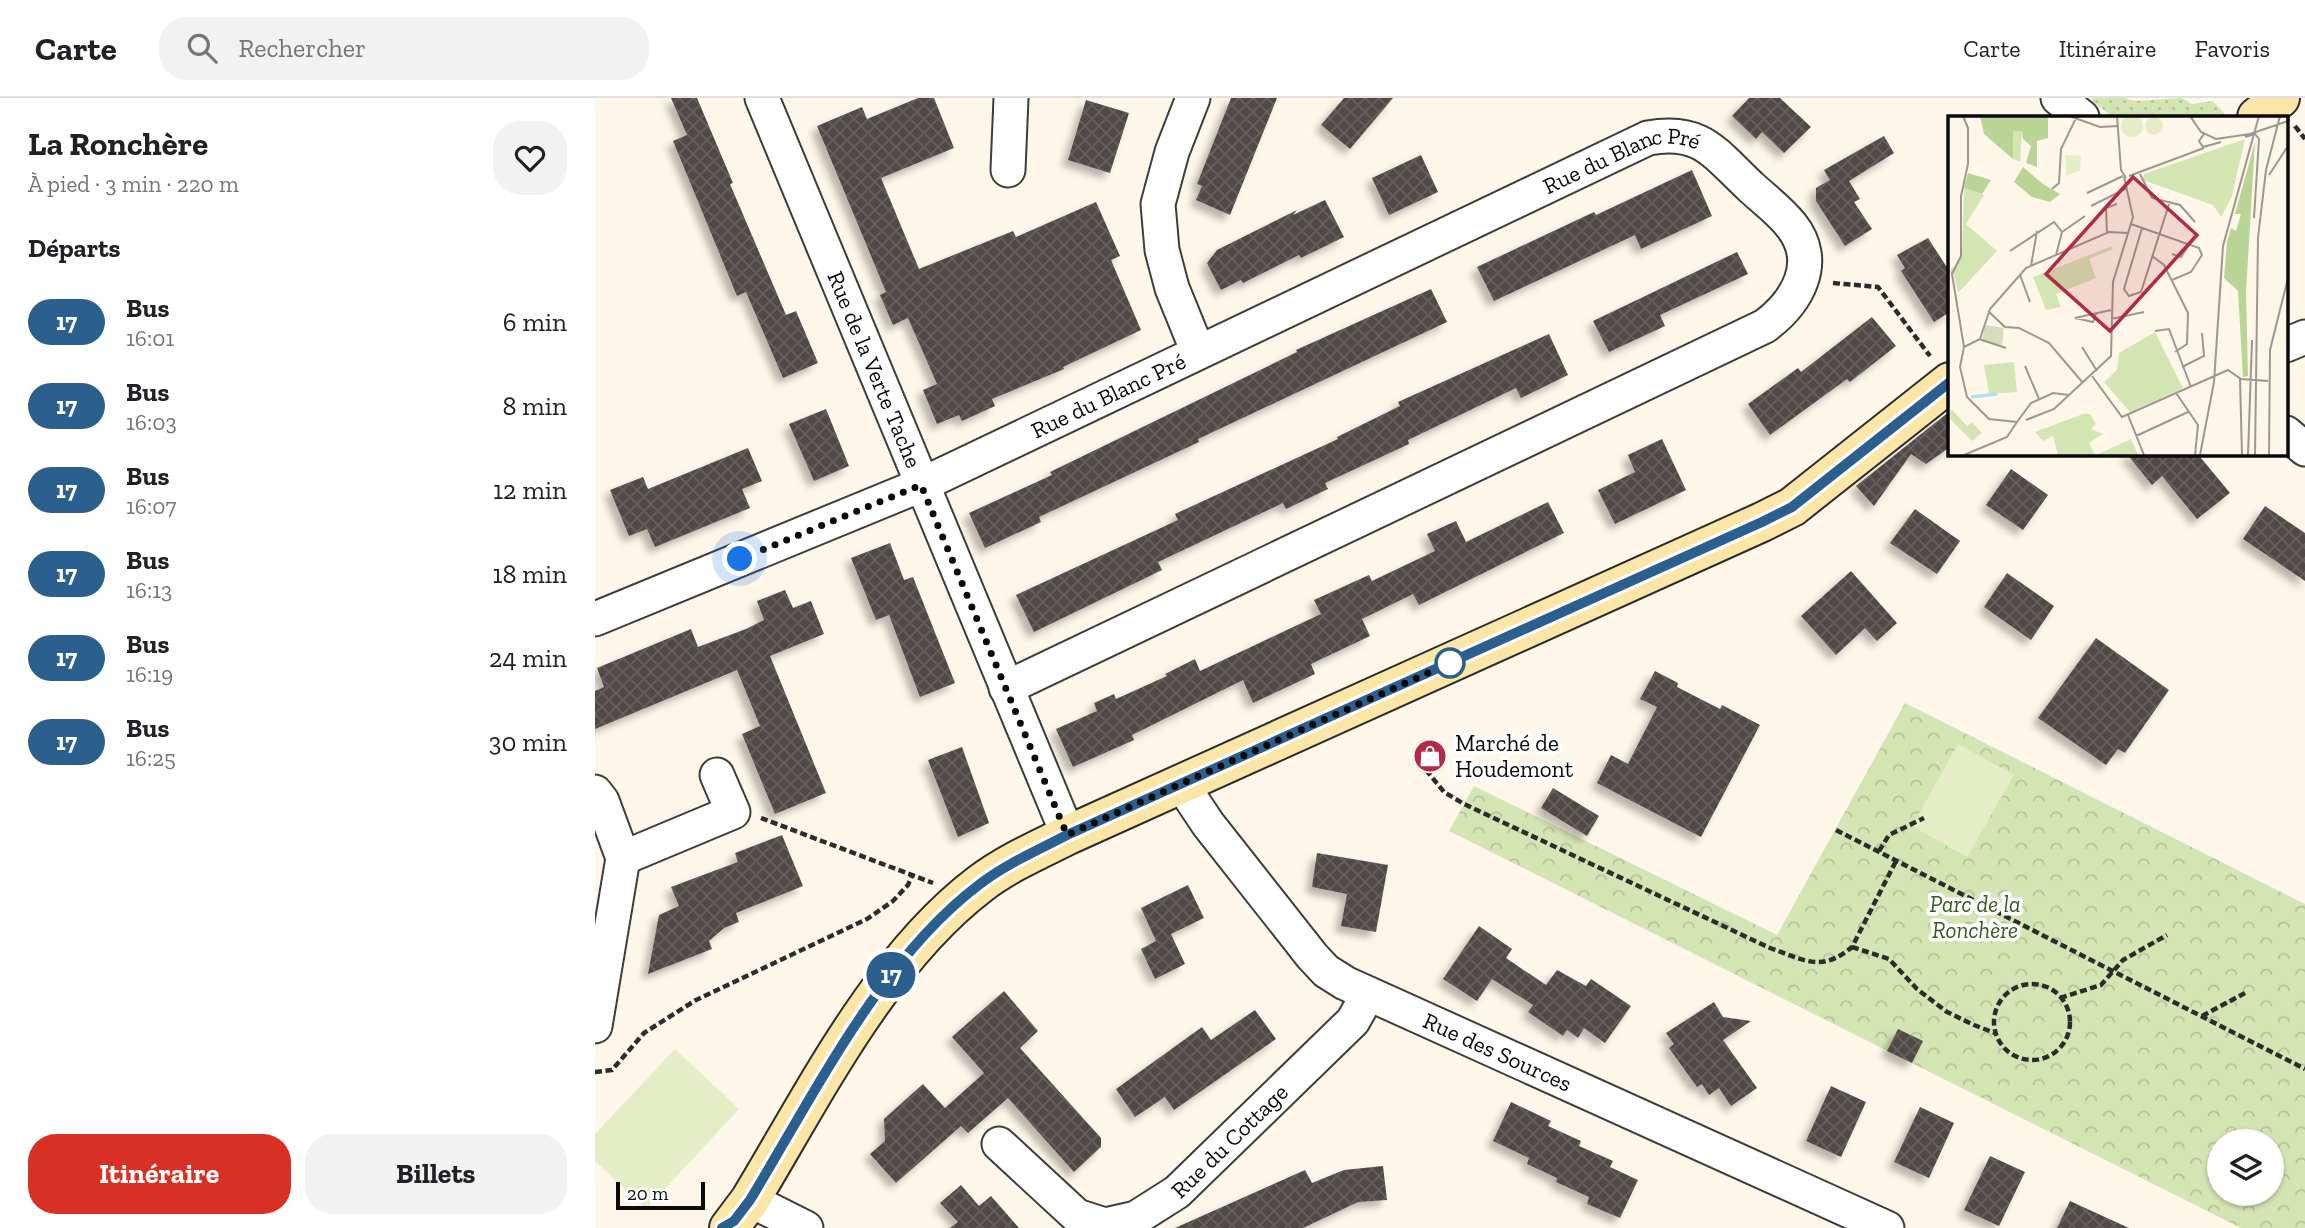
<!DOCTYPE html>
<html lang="fr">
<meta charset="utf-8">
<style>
:root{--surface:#fff;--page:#f2f2f2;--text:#202124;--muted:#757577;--line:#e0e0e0;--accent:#d93025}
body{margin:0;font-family:"Zilla Slab",serif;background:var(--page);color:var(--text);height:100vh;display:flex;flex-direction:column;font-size:26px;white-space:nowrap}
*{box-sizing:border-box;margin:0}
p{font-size:23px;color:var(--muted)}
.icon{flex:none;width:38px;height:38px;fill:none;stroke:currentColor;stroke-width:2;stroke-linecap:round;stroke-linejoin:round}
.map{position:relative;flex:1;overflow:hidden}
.panel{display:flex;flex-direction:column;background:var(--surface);width:595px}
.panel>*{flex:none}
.badge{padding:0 14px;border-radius:23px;font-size:24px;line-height:46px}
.fabs{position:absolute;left:1612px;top:1031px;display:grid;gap:14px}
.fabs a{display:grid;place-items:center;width:77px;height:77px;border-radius:50%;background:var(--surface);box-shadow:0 2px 5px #0004;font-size:35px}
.scale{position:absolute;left:21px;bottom:18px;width:89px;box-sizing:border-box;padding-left:7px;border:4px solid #0a0a0a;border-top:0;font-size:19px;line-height:24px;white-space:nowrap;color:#0a0a0a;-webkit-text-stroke:5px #fff;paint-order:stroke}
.you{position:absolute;width:35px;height:35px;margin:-18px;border:5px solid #fff;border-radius:50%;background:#1a73e8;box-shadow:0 0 0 10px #1a73e833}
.map>.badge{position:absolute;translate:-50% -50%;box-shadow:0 0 0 4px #fff}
h2{padding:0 28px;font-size:26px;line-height:63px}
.round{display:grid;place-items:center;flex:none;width:74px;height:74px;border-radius:28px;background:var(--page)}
.summary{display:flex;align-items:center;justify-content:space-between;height:119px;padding:0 28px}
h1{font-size:33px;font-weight:700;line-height:52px}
.action{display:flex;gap:14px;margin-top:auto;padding:14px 28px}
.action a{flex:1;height:80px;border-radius:28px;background:var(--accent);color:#fff;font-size:28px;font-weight:700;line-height:80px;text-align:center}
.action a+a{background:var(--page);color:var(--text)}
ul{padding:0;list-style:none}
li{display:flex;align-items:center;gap:21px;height:84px;padding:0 28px}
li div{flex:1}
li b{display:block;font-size:26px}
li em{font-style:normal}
li .badge{min-width:77px;font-weight:700;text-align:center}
header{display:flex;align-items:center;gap:42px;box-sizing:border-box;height:98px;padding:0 35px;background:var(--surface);border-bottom:2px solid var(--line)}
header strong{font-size:33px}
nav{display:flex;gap:38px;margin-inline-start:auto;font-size:24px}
.search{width:490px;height:63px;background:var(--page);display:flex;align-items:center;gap:18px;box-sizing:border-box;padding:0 24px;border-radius:28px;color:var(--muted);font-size:26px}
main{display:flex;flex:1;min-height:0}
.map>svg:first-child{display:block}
.grass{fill:url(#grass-dots)}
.park{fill:url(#park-crowns);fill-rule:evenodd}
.pitch{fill:#e4edc6}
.building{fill:url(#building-cross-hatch);filter:url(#shadow)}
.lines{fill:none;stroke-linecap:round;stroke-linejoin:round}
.street-casing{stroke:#3d3d3d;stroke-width:37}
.secondary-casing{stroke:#2c2c2c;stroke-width:42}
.path{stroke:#2c2c2c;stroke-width:4.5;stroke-dasharray:7 3.5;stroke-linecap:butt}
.street{stroke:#fff;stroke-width:33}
.secondary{stroke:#fae6a6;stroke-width:38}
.line-casing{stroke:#fff;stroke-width:16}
.line{stroke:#2b5f8d;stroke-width:10}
.walk{stroke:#0a0a0a;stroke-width:7;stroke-dasharray:0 12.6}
.stop-dot{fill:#fff;stroke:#2b5f8d;stroke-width:3.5}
.labels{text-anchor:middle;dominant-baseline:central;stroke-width:7;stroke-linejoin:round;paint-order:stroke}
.street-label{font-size:23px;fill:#0a0a0a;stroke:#fff}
.poi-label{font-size:23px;fill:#0a0a0a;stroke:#fff;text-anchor:start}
.park-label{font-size:23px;font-style:italic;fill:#345c1f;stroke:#fff}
.inset-river{fill:none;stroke:#b0e2f2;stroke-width:3.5}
.inset-road{fill:none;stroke:#9c988f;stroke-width:2}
.view{fill:#b02b43;fill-opacity:0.15;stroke:#b02b43;stroke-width:3.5}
.inset-edge{fill:none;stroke:#0a0a0a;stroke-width:3.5}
</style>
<header>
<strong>Carte</strong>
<div class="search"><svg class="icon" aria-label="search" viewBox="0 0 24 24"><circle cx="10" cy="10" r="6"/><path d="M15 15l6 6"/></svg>Rechercher</div>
<nav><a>Carte</a><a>Itinéraire</a><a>Favoris</a></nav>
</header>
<main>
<section class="panel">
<div class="summary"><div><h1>La Ronchère</h1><p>À pied · 3 min · 220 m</p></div><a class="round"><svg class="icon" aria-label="heart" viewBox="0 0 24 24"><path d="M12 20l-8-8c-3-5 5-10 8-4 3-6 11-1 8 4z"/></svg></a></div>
<h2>Départs</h2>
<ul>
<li><span class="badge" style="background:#2b5f8d;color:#fff">17</span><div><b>Bus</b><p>16:01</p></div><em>6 min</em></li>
<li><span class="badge" style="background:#2b5f8d;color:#fff">17</span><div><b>Bus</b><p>16:03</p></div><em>8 min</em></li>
<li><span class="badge" style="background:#2b5f8d;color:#fff">17</span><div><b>Bus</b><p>16:07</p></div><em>12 min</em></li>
<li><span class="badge" style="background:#2b5f8d;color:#fff">17</span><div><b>Bus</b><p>16:13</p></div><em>18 min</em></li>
<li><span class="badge" style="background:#2b5f8d;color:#fff">17</span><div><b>Bus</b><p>16:19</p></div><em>24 min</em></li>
<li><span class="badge" style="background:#2b5f8d;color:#fff">17</span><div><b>Bus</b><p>16:25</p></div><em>30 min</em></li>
</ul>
<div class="action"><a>Itinéraire</a><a>Billets</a></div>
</section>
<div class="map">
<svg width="1710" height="1130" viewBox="0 0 1710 1130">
<defs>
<pattern id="grass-dots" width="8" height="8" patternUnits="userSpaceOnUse" patternTransform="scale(1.75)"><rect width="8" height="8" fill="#d4e5b4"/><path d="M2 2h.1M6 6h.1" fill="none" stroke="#b5c399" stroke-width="1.8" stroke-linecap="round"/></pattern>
<pattern id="park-crowns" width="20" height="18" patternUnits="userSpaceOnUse" patternTransform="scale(1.75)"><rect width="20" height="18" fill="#d4e5b4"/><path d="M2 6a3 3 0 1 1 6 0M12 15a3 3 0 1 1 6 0" fill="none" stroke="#b5c399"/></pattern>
<pattern id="building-cross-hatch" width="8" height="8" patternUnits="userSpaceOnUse" patternTransform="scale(1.75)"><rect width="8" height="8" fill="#514a47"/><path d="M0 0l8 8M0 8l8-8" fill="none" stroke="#65605d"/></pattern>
<filter id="shadow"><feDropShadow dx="-6" dy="6" stdDeviation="3.5" flood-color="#0004"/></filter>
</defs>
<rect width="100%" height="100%" fill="#fef6e8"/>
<!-- grass -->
<path class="grass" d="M1498,0h32l10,3 47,-3 10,6 21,-3 14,16h-114l-21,-16z"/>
<!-- park -->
<path class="park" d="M1310,605l400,201v324h-64l-792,-397 25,-45 303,149zM1624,1043h52v53h-52z"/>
<!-- pitch -->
<g class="pitch">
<path d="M1363,646l56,31 -47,82 -55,-31z"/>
<path d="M80,951l64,60 -93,100 -51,-48v-27z"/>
</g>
<!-- building -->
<g class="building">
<path d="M76,0h26l36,85 -3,1 56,131 10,-4 22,52 -35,15 -37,-86 -9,4 -64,-155 14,-6z"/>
<path d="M323,0h16l20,50 -73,30 38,91 94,-38 3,6 80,-35 24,54 -9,4 30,70 -78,37 1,2 -72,30 3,7 -33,15 -3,-6 -22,9 -14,-34 14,-6 -29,-66 -15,7 -13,-30 6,-3 -69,-166 45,-19 5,12z"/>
<path d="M636,0h46l-47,117 -34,-15 6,-14 -5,-2z"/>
<path d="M749,0h49l-43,51 -29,-24z"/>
<path d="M1154,0h31l31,29 -27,26 -22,-21 -6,7 -24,-23z"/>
<path d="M491,2l43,13 -19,60 -42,-13z"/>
<path d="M1289,38l10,17 -45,28 11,18 -6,3 18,27 -27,17 -29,-45v-13l14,-8 -6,-10z"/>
<path d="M826,57l17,37 -49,23 -17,-37z"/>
<path d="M1097,72l20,46 -71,33 -6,-14 -141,66 -17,-34 117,-55 2,3z"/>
<path d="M730,102l19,37 -43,21 -2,-3 -56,28 -2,-3 -20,10 -14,-27 10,-13 80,-40 -4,5z"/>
<path d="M1333,140l22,34v40l-16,10 -33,-51 4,-3 -8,-13z"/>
<path d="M1142,154l11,22 -88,41 5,11 -56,26 -16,-31z"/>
<path d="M836,191l16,33 -249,117 1,3 -160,75 2,5 -56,26 -16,-35 83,-38 -2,-3 247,-120 -1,-2z"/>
<path d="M1277,219l24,29 -46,36 -3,-3 -77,56 -22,-31 50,-36 3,4z"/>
<path d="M954,236l19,41 -47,23 -5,-10 -108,52 1,4 -84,39 3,6 -42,20 -3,-6 -125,59 4,8 -128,62 -18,-37 162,-75 -3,-6 163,-75 -1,-2 63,-31 -2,-4z"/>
<path d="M231,311l23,57 -35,15 -25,-57z"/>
<path d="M1355,313v36l-24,17 -15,-10 -37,52 -18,-20z"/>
<path d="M1067,341l24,51 -71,34 -17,-34 37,-18 -7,-17z"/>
<path d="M153,350l14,33 -20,8 8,19 -95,39 -8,-18 -18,7 -19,-46 33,-13 5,12z"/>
<path d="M1531,355h71l33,40 -33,26 -35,-43 -10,9z"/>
<path d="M1416,371l37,26 -25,35 -37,-25z"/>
<path d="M953,404l16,31 -145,72 -6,-11 -51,25 8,17 -59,28 4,10 -62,29 -10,-23 -111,55 2,5 -61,27 -17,-38 41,-18 -3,-8 20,-9 2,5 51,-23 -2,-2 30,-15 5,12 121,-57 -7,-14 55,-25 3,6 63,-30 -8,-17 29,-13 10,21z"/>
<path d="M1670,408l40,27v48l-62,-42z"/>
<path d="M1320,411l45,32 -23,33 -47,-31z"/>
<path d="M295,445l14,37 9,-3 42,106 -35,14 -31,-82 -13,5 -25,-62z"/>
<path d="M1256,473l46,52 -20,18 -12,-13 -29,27 -35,-39z"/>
<path d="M1412,475l47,33 -23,34 -47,-33z"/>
<path d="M190,492l8,18 18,-7 13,33 -54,22 56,137 -51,21 -33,-80 18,-8 -23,-56 -142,59v-38l9,-4 -7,-19 94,-39 7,18 48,-18 18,-9 -7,-19z"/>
<path d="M1501,540l73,52 -44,63 -7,-4 -12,16 -68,-47z"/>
<path d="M1060,573l23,12 -1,4 43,22 2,-4 38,20 -59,112 -104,-54 14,-28 17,9 29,-57 -17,-8z"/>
<path d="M367,649l27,76 -31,14 -30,-77z"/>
<path d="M958,690l46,28 -12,20 -46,-28z"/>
<path d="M187,737l21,51 -67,27 3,9 -15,6 -15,13 3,8 -64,25 11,-59 20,-9 -8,-19 67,-25 -3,-9z"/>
<path d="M722,755l71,12 -12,67 -35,-6 6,-32 -35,-7z"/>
<path d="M593,787l16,33 -33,16 14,30 -30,15 -14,-30 15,-8 -15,-33z"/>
<path d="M884,828l33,23 -6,9 40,27 11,-15 29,16 5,-7 40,27 -26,37 -21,-15 -6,10 -11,-8 -4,6 -35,-24 5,-7 -41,-26 -15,22 -34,-22z"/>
<path d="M409,893l34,40 -18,17 81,90v9l-27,25 -66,-74 -40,35 -7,-7 -65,57 -26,-29 15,-13 -1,-22 39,-35 22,24 39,-35 -32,-36z"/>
<path d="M1119,904l9,15 28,4 -28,19 34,48 -26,18 -12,-18 -10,7 -7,-11 -5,3 -28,-39 5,-4 -8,-11z"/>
<path d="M660,912l21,29 -102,71 -9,-13 -30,20 -19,-28 86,-62 9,13z"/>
<path d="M1303,931l25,12 -11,22 -25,-12z"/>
<path d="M1236,988l35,16 -25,55 -35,-16z"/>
<path d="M916,1004l40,19 -3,5 33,15 -2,5 34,15 -3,6 28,13 -18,38 -33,-14 2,-7 -33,-15 1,-4 -30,-14 2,-6 -36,-17z"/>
<path d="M1325,1009l34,16 -25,55 -35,-16z"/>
<path d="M1395,1058l35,16 -26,54 -35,-16z"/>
<path d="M788,1068l4,34 -29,2 -55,26h-128l130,-58 7,13 32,-13z"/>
<path d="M366,1087l18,21 12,-10 28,32h-69l8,-6 -18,-19z"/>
<path d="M1475,1103l59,27h-72z"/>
</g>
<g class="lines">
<defs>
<g id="street">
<path id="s1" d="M167,0l306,737"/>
<path d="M598,0l-21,54 -14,52 4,46 10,38 26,64"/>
<path d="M1463,0l24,19"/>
<path d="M413,72l3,-72"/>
<path d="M1691,247l19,-8"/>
<path d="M1691,335l19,16"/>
<path id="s2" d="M0,521l326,-134 727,-347c54,-10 67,16 104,50 13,12 28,23 39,37 30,37 6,77 -26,101l-759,362"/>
<path id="s3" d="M589,684l6,15 18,27 104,132 14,15 19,12 542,245"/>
<path d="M0,694l7,9 21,57 -28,168"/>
<path d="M28,760l110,-46 -16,-37"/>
<path id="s4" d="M404,1046l78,72 28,9 31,-7 41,-26 176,-171 15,-27"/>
<path d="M155,1102l56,28"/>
</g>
<g id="secondary">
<path d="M1662,19l23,-19"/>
<path d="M134,1130l21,-28c64,-106 130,-240 230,-316 26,-20 58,-34 88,-49l694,-313 30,-15 158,-125"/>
</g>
</defs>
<!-- street casing -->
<use href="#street" class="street-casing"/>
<!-- secondary casing -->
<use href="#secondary" class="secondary-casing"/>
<!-- path -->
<g class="path">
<path d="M1700,28l10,13"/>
<path d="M1238,185l45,4 52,69"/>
<path d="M831,672l18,22 20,12 306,144c34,12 51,25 82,-1l45,-88"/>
<path d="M166,720l172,65"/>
<path d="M1241,732l469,239"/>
<path d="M1284,753l10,-16 35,-17"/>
<path d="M1257,849l37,12 28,30 30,23 27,13 21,8"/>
<circle cx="1437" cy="924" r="38"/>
<path d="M1465,900l41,-13 22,-25 44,-25"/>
<path d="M1607,918l43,-23"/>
<path d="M0,974l17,-2 32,-37 52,-33 171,-81 26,-18 15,-16 4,-10"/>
</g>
<!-- street -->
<use href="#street" class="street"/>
<!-- secondary -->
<use href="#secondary" class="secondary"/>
</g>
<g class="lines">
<defs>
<path id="line" d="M127,1130l12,-7 16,-21c64,-105 130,-241 230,-316 26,-20 58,-34 87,-49l695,-313 30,-15 158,-125"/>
</defs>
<!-- line casing -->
<use href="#line" class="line-casing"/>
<!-- line -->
<use href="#line" class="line"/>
<!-- walk -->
<path class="walk" d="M145,461l181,-74 146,350 383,-172"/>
</g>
<!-- icons -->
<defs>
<symbol id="shop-disc" viewBox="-11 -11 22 22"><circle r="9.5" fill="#b02b43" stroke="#fff"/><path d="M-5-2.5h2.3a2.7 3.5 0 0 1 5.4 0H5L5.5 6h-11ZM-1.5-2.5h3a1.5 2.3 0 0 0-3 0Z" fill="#fff"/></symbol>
</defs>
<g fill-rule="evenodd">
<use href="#shop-disc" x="816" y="639" width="38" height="38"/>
</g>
<!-- markers -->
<circle class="stop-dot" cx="855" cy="565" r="14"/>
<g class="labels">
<!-- street labels -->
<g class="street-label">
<text stroke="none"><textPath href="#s2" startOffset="1127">Rue du Blanc Pré</textPath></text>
<text stroke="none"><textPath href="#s1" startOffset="294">Rue de la Verte Tache</textPath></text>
<text stroke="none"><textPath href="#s2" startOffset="560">Rue du Blanc Pré</textPath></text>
<text stroke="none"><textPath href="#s3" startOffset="427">Rue des Sources</textPath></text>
<text stroke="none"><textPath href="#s4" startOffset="289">Rue du Cottage</textPath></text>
</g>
<!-- poi labels -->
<g class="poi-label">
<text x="860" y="645">Marché de<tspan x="860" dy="26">Houdemont</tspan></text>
</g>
<!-- park labels -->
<g class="park-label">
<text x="1380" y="806">Parc de la<tspan x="1380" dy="26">Ronchère</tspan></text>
</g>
</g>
<!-- overview -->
<g transform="translate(1353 18)">
<rect width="340" height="340" fill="#fef6e8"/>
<path d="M65,14l9,1 -2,31 -7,-3zM297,23l-13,57 -11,21 -8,-12 -70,-25 1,-6zM16,72l20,7 -18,29 31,27 -39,42 -4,-19 -6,-1 14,-16zM3,293l16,17 5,-4 10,11 -10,8 -23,-23zM135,298h7l6,10 -5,5 12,5 -14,9 6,12h-37l-5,-19 -10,5 -8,-9zM183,323l7,16h-42z" fill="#d4e5b4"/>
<path d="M32,0h68v22l-11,3v26l-11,-4 5,-17 -8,-7 -1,-8h-9v28l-29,-25zM307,26l-9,150 2,84 -5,1 -5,-86 -14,-13 3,-36 4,-14 5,3 5,-17h-6zM75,51l20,17 17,10 -10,8 -18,-5 -18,-15zM20,57l23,7 -9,14 -18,-6z" fill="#bad495"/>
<path d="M37,209l19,3 -2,17 -20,-3z" fill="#d6dcbc"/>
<path d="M164,130l1,3 -24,10 7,19 -40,16 5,13 -15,3 -13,-33zM207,216l28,56 -53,24 -26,-30 13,-12 2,-17zM66,246l3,30 -28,2 -5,-29z" fill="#d4e5b4"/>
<path d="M173 10a11 11 0 1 1 22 0a11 11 0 1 1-22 0ZM197 10a9 9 0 1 1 18 0a9 9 0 1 1-18 0ZM117,39l16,1 -1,15 -13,4v8z" fill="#e4edc6"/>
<path class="inset-river" d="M23,281l26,-3"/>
<path class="inset-road" d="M15,0l5,12v36l-7,32v60l-9,18 12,73 -4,20 7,30 22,22 28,3M121,0l31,11 18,-1M169,0l4,54 5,8M242,0l11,16 15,7 34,-5 38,-13M256,18l-5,7 4,6 18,-5M297,21l10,-3 4,5 -5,79M192,58l12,24 28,7 15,17M321,59l19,-29M181,60l75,-28M104,73l7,-6 2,-34 16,-33M139,77l36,-17M143,90l36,-18M183,108l68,24 3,7 -11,17 -19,8M194,112l-18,61 5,7 12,-4 29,-91M114,116l23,-16M159,117l-1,-25 11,-4M62,135l44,-29 8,10 -6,23M224,138l9,3 8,-12M204,140l12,9 24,48 -1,31 -12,8M83,150l6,-35M72,159l10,27M40,195l17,16 14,1 30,15 34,40M148,198l-3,8 -18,-4 36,-8M163,203l33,-7M207,215l14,-2 22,58M31,223l27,9M16,231l16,-8 10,-30 36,-41 83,-36 19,1M134,231l15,24M77,250l14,33M234,251l22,-11 -2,-23M144,260l30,41 106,-47 13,9 27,2M292,263l2,76M228,277l22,32 -3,30M180,299l16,40M78,304l28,-11 57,-53 2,-74 20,-65 -9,-40M69,306l14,-19 22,-10 16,2M188,320l52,-24M16,339l43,-18 10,-15M252,339l14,-73 9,-136 36,-130M300,339l4,-115M307,339l3,-217 8,-68 14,-54M321,339l1,-105 18,-72"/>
<path class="view" d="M185,61l64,58 -87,96 -64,-57z"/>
<rect width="340" height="340" class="inset-edge"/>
</g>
</svg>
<div class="fabs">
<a><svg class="icon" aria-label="layers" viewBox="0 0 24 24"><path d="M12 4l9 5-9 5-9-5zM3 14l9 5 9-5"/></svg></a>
</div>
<div class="scale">20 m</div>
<div class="you" style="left:145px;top:461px"></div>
<b class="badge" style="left:296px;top:877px;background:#2b5f8d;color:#fff">17</b>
</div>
</main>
